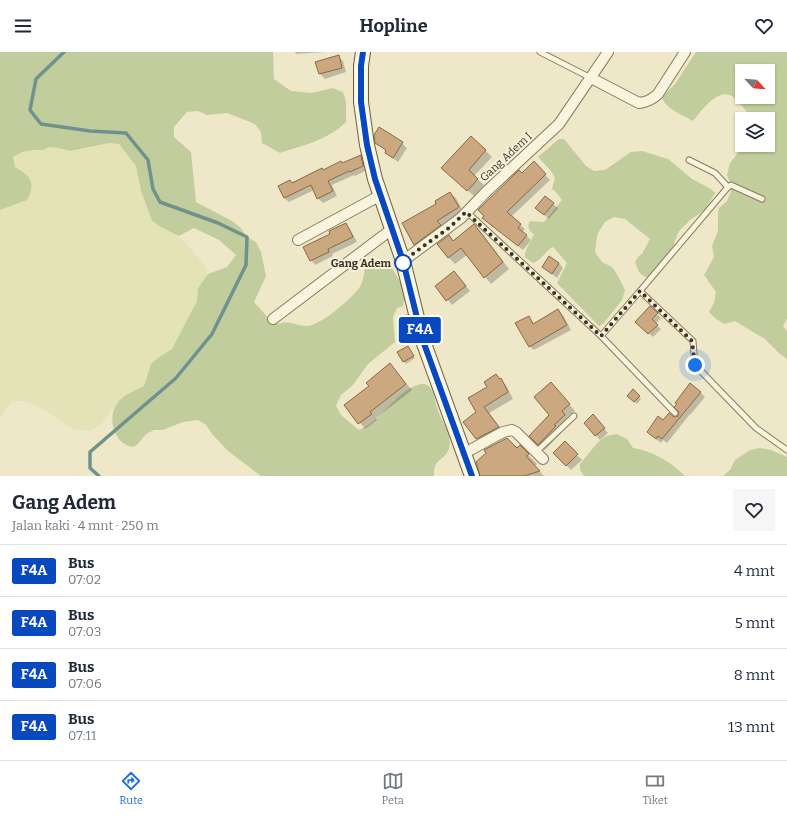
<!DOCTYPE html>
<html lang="id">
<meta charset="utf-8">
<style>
:root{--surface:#fff;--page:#f6f6f7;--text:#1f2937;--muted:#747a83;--line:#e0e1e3;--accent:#1a73e8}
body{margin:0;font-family:Bitter,serif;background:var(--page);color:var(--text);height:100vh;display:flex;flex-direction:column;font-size:15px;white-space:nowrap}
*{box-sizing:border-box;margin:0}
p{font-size:13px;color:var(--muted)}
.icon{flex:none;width:22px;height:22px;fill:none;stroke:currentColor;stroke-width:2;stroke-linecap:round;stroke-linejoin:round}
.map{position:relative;height:424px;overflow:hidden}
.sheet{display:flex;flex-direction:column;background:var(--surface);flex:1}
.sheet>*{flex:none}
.badge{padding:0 8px;border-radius:3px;font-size:14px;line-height:26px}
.needle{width:26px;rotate:116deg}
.buttons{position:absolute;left:735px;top:12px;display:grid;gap:8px}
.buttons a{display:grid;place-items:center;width:40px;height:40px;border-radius:0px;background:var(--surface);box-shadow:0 1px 3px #0004;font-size:20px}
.you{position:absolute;width:20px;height:20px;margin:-10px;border:3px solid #fff;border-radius:50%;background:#1a73e8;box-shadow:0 0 0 6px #1a73e833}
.map>.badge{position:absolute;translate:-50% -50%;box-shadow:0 0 0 2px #fff}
.round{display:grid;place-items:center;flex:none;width:42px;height:42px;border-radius:0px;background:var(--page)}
.overview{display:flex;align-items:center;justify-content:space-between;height:68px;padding:0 12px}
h1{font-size:19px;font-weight:700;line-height:30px}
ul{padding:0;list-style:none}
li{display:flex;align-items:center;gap:12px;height:52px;padding:0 12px;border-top:1px solid var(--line)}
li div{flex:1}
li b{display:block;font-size:15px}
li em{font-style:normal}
li .badge{min-width:44px;font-weight:700;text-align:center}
header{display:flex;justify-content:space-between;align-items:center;height:52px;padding:0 12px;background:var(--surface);font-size:18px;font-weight:700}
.tabs{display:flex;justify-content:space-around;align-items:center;height:56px;border-top:1px solid var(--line);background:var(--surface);font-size:11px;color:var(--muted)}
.tabs a{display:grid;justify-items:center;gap:2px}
.tabs .current{color:var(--accent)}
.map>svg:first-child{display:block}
.farmland{fill:#e4e2b7}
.green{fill:#c2cd9d;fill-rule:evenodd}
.shadow{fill:#0003}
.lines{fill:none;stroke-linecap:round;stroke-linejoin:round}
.stream{stroke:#70928d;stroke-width:3.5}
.building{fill:#cca880;stroke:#8a6844}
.service-casing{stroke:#8b7b5e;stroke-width:7}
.minor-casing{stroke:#8b7b5e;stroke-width:12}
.secondary-casing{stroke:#6d5c41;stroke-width:16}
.service{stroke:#f9f4dd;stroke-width:5}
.minor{stroke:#f9f4dd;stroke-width:10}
.secondary{stroke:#f9f4dd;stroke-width:14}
.line-casing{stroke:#fff;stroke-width:9}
.line{stroke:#0849c0;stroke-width:6}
.walk{stroke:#3c3121;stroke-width:4;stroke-dasharray:0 7.2}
.stop-dot{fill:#fff;stroke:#0849c0;stroke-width:2}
.labels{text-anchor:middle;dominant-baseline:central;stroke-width:4;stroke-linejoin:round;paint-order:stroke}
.street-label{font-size:11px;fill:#3c3121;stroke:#f6f1d9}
.stop-label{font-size:11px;font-weight:bold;fill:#3c3121;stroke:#f6f1d9;text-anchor:end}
</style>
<header><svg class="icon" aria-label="menu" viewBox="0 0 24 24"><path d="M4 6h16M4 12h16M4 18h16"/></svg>Hopline<svg class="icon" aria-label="heart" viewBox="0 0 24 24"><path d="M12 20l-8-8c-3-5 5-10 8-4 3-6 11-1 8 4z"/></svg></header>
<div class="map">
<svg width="787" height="424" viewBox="0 0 787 424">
<rect width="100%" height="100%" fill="#eee8c9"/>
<!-- farmland -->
<path class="farmland" d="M109,91l10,1 17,22 5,25 11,30 9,6 18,9 25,28 4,10 -10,14 -1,13 -25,48 -13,8 -10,12 -5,17 -23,13 -21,26 -10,6 -17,-2 -35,-23 -15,-5h-11l-12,17v-208l17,-6 7,-32 -9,-5 -2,-10 9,-5 11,-2h10l6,-3 10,1 11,3z"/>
<!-- green -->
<g class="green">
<path d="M0,0h273l1,27 17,12 21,2 21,-5 10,4 3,10v20c-18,18 -42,23 -66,31l-18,-10 -1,-11 -6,-8 -28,-11 -20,2 -9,-4 -11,1 -13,15v10l17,15 5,50 36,19 8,6 7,10 9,5 5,10 5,24 -12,26 17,19 8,3c10,-5 18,3 29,2 13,-1 46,-29 53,-41 3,-6 3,-15 5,-21l22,-2c8,13 20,28 15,44l-6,2 -4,9 2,25 -27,22 -15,21 -12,10 -5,11 5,9 18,15c7,-3 13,-7 18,-12 10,-9 43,-49 55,-28 3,5 3,13 5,18 4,13 16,27 12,40 -3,13 -16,9 -15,28h-173l-33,-25 -16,-17 -6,-9 -8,-5 -15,2 -20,8h-9l-8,4 -9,11 -5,2c-3,-1 -6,-2 -9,-4 -13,-11 -15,-33 -1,-45 6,-5 15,-8 22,-12l7,-22 8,-7 13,-8 25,-48 1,-13 10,-14 19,-7 9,-12 -17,-15 -25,-12 -15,8 -18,-9 -9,-6 -11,-30 -5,-25 -17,-22 -10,-1 -39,8 -11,-3 -10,-1 -6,3h-10l-11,2 -9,5 2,10c16,9 21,16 12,33l-27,10z"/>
<path d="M696,0h91v267l-4,7 4,5v28l-7,-5 -15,-15 -30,-18 -11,3 -8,-5 -7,-7 5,-9 2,-11 -12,-17 10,-18 -2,-11 6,-15v-17l1,-6 8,-7 4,-10v-5l-4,-11 3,-12 14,-18h24v-26h-15c-7,-7 -12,-16 -20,-22 -14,-11 -32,14 -40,24 -10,-6 -28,-12 -31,-24l13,-13zM742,19h26v26h-26z"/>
<path d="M559,87h5l22,27 8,5 11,-1 26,-18 11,-1 26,8 24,20 19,10 4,4 -10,17 -15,10 -11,11 -4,9 -3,16 -2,5 -22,17c-9,-3 -10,-8 -13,-16l3,-5 4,-3 8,-15 -25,-20 -11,-2 -9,5 -6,9 -2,5 -2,16 7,10 10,5 6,9 7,14 -3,10 -19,24 -4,2 -42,-43 10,-20 -14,-16c-8,4 -11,13 -20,16l-8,-6c0,-9 6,-15 9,-23l-4,-3 -2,-5 2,-5 14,1 18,-22 -6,-8 -4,-3 3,-11 -4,-7 -13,-14z"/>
<path d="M617,382l10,5 6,9c20,3 38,14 52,28h-101l-4,-6v-6l18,-22 8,-6z"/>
<path d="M760,396l11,2 16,7v19h-64l7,-6 5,-10 15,-10z"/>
</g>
<!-- shadow -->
<g class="shadow">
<path d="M295,0h30l-29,2z"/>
<path d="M338,4l5,5 3,11 -21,7 -5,-5 -3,-11z"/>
<path d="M471,85l21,20 -18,19 10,9 -10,11 -25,-22z"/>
<path d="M376,91h26l5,5 -9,14 -7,-5 -5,-4 1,-2z"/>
<path d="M360,104l5,4 2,10 -12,6 -1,-1 -22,10 5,11 -14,7 -5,-5 -4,-8 -25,12 -5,-4 -5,-12 11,-5 3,3 50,-20z"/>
<path d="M534,111l16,17 -39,37 14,12 -3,3 9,8 -8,10 -35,-28z"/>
<path d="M450,141l6,5 8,15 -44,37 -6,-5 24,-41z"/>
<path d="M553,152l5,4 -9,11 -13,-11z"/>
<path d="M346,172l4,5 7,13 -25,12 1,2 -18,9 -4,-5 21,-25z"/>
<path d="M474,173l7,7 28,37 -18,15 -24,-29 -12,9 -7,-7 5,-16z"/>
<path d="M559,211l4,5 -6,10 -14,-11z"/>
<path d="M459,225l11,14 -18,14 -16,-19z"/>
<path d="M650,256l11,10 -6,6 6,5 -8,8 -16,-15z"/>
<path d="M558,258l5,5 8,15 -37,20 -5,-4 -1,-29 7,7z"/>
<path d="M407,264l5,5 4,15 -5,2 -5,-5 -3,-16z"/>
<path d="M409,297l6,9 -9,6 -8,-11z"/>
<path d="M390,313l22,25 -36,28 1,2 -12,9 -19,-24 24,-19z"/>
<path d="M496,323l10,10 7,14 -24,14 15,20 -21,12 -18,-23 13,-10 10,-25z"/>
<path d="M557,338l18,21 -8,6 4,5 -11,10 1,1 -16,17 -15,-14 21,-21z"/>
<path d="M633,339l8,8 -4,5 -9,-8z"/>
<path d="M700,340l5,5 -15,18v-1l-23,29 -4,-3 -2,3 -9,-7 12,-14 15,-6z"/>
<path d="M597,368l11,13 -8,7 -15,-17z"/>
<path d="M565,391l17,17 -11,10 -16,-17z"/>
<path d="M520,394l17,18 -3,2 10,10h-63z"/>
</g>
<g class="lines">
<!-- stream -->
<path class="stream" d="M64,0l-28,27 -6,31 11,14 49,7 36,2 22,27 5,29 7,13 58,21 29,14 -1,28 -34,69 -36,44 -86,74v16l9,8"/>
</g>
<!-- building -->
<g class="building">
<path d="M339,3l3,13 -23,6 -4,-12z"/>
<path d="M379,75l24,15 -10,16 -8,-5 1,-3 -11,-7 -1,-8z"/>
<path d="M471,84l15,14 -17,20 9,9 -11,12 -26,-23z"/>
<path d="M361,103l2,11 -13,6 -1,-1 -21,10 5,10 -16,8 -6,-14 -27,13 -6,-12 12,-6 2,3 30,-15 1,2 18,-9 1,2z"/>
<path d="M534,109l12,13 -39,38 14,12 -3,4 9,7 -9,11 -36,-28 2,-2 -6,-6 41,-40 3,3z"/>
<path d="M450,140l9,15 -22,14 4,4 -27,20 -12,-22 34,-19 -1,-3z"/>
<path d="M545,144l9,7 -10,12 -9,-7z"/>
<path d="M346,171l7,14 -25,12 1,3 -19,9 -7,-14 27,-13 -1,-3z"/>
<path d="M474,172l29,38 -19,16 -23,-30 -13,10 -11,-14 12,-9 4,6z"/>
<path d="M549,204l10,7 -7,11 -10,-7z"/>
<path d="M454,219l12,15 -20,15 -11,-15z"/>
<path d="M650,254l8,7 -6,6 6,6 -10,9 -13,-12z"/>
<path d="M558,257l9,16 -38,22 -14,-24 14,-7 4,8z"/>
<path d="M408,263l4,17 -6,1 -5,-17z"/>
<path d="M408,294l6,10 -11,6 -6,-10z"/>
<path d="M390,311l16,21 -36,28 2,2 -14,10 -14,-19 25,-19 -3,-3z"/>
<path d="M496,322l4,5 1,-1 7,14 -24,15 15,20 -23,12 -13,-17 13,-10 -8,-14 19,-11 -3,-5z"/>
<path d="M551,330l19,22 -8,7 3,4 -11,10 2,1 -18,19 -9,-9 20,-21 -15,-18z"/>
<path d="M690,331l11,9 -39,47 -4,-3 -2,3 -9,-7 11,-16 5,4 6,-7 5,4 4,-1 1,-4 -5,-5 3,-3 -2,-1z"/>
<path d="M633,337l7,7 -6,6 -7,-6z"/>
<path d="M593,362l12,14 -10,8 -11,-13z"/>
<path d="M507,386l10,10 3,-3 9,9 -3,2 14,15 -16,5h-44l-4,-14 10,-9 -2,-3z"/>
<path d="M565,389l13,13 -12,12 -13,-13z"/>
</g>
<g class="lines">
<defs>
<g id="service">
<path d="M540,0l51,26"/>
<path d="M689,108l26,13 13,14"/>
<path d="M467,160l134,124 74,77"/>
<path d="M640,239l88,-104 3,-2 31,14"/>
<path d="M601,284l39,-45 53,50 2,24 61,63 31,22"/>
<path d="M536,400l38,-36"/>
</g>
<g id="minor">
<path d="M591,26l48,25c8,-1 14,-4 19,-9l27,-42"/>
<path d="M298,188l83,-45"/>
<path d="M403,209l58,-43 26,-27 72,-67 49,-72"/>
<path d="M273,267l119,-90"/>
<path d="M463,402l40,-22 9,-2 4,2 27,27"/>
</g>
<path id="secondary" d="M363,0l-2,14v36l6,43 8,34 28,82 19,77 50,138"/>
</defs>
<!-- service casing -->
<use href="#service" class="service-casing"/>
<!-- minor casing -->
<use href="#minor" class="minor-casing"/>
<!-- secondary casing -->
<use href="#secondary" class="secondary-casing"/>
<!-- service -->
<use href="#service" class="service"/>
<!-- minor -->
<use href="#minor" class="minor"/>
<!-- secondary -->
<use href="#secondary" class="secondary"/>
</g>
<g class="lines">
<defs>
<path id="line" d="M363,0l-2,14v36l6,43 8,34 28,82 19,77 50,138"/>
</defs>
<!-- line casing -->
<use href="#line" class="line-casing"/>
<!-- line -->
<use href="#line" class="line"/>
<!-- walk -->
<path class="walk" d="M403,211v-2l47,-34 16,-15 135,124 39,-45 52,50 3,24"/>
</g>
<!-- markers -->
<circle class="stop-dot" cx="403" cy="211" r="8"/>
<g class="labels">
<!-- street labels -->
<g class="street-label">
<text transform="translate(506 105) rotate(-43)">Gang Adem I</text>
</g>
<!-- stop labels -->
<g class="stop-label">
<text x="391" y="211">Gang Adem</text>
</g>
</g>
</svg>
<div class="buttons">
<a><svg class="needle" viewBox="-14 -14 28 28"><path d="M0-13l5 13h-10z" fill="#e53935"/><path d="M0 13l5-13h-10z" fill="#747a83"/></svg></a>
<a><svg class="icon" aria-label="layers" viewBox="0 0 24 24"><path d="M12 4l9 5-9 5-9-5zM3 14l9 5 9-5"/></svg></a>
</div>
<div class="you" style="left:695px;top:313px"></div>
<b class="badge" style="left:420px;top:278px;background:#0849c0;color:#fff">F4A</b>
</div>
<section class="sheet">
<div class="overview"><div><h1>Gang Adem</h1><p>Jalan kaki · 4 mnt · 250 m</p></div><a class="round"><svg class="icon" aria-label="heart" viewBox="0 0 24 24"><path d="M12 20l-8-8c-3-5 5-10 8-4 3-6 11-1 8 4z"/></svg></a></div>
<ul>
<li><span class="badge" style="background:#0849c0;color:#fff">F4A</span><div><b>Bus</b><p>07:02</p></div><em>4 mnt</em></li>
<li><span class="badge" style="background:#0849c0;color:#fff">F4A</span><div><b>Bus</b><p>07:03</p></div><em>5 mnt</em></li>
<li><span class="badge" style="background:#0849c0;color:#fff">F4A</span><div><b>Bus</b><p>07:06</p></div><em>8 mnt</em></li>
<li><span class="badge" style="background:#0849c0;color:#fff">F4A</span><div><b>Bus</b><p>07:11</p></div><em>13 mnt</em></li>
</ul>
</section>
<nav class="tabs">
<a class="current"><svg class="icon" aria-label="directions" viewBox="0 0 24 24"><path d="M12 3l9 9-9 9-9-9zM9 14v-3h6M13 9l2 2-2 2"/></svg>Rute</a>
<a><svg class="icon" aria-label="map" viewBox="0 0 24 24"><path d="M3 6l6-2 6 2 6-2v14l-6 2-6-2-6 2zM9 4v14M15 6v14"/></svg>Peta</a>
<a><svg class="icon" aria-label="tickets" viewBox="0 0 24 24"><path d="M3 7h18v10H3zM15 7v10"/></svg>Tiket</a>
</nav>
